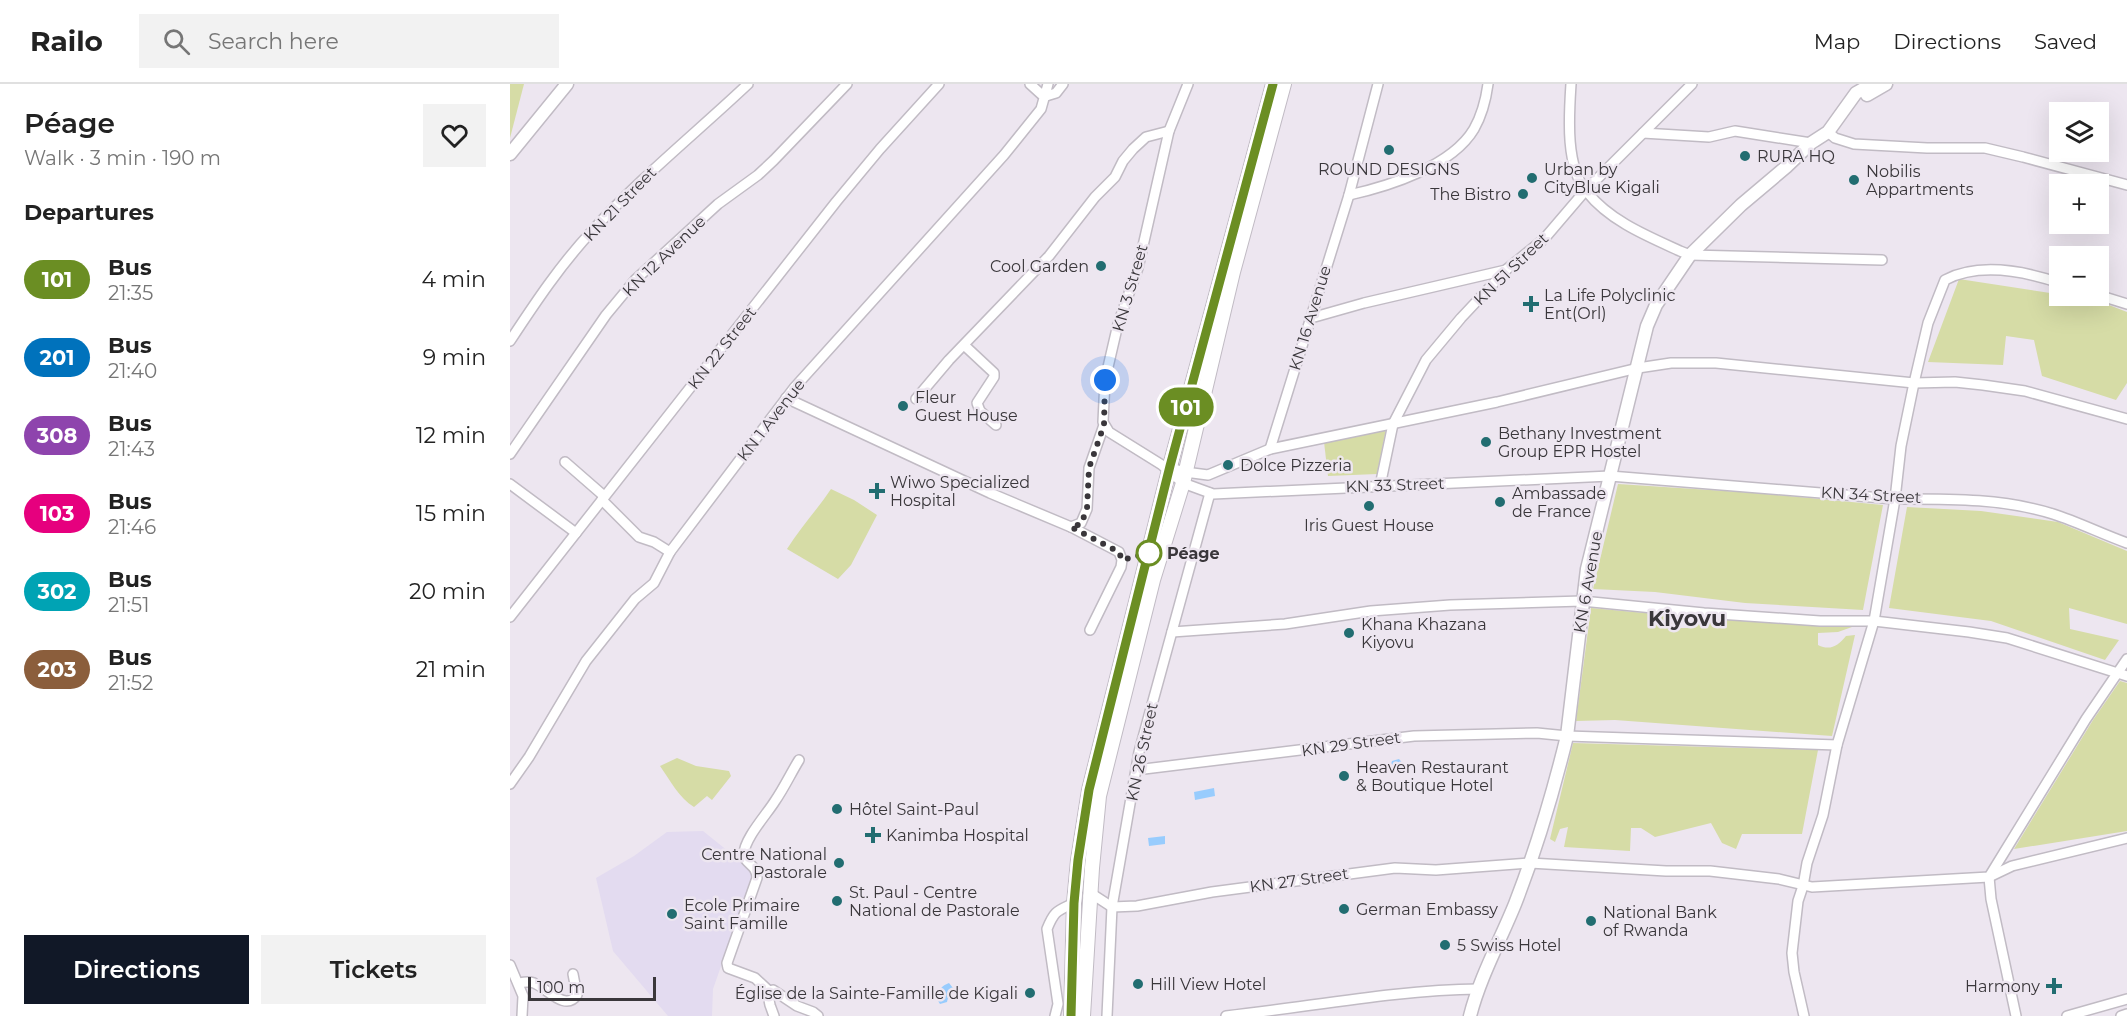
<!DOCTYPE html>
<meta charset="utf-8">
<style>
:root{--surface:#fff;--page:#f2f2f2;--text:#222;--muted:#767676;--line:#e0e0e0;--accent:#111827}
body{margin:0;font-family:Montserrat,sans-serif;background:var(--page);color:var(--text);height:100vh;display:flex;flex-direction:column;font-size:22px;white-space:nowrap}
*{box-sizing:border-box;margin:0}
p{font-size:20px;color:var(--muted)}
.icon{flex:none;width:33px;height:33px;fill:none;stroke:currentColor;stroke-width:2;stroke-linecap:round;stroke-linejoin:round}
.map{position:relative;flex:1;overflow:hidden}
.drawer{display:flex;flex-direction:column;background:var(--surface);width:510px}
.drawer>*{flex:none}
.badge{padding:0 12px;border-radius:20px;font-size:21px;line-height:39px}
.controls{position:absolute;left:1539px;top:18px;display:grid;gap:12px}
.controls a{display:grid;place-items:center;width:60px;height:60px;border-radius:0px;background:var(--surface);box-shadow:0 6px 24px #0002;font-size:30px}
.scale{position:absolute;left:18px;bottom:15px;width:128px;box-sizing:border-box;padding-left:6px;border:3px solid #3a373b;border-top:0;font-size:16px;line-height:21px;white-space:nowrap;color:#3a373b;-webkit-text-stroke:4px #ede6f0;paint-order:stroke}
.you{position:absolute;width:30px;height:30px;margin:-15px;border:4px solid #fff;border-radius:50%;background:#1a73e8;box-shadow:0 0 0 9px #1a73e833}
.map>.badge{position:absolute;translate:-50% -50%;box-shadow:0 0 0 3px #fff}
h2{padding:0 24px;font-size:22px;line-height:54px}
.round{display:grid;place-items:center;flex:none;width:63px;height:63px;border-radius:0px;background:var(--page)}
.head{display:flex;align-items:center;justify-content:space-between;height:102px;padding:0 24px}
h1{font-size:28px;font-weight:600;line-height:45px}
.action{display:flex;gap:12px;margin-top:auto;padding:12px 24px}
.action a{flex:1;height:69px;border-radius:0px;background:var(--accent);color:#fff;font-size:24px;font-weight:600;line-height:69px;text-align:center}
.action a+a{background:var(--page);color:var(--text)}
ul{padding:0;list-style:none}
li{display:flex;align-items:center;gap:18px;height:78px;padding:0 24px}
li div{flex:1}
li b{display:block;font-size:22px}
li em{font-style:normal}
li .badge{min-width:66px;font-weight:700;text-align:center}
header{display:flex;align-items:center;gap:36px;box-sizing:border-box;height:84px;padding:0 30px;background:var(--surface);border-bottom:2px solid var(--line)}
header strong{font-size:28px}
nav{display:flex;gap:33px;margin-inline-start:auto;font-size:21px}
.search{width:420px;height:54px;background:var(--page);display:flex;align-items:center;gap:15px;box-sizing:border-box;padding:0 21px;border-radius:0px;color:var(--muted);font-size:22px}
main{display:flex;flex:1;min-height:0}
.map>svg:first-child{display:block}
.education{fill:#e3dbf0}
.green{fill:#d6dca6}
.water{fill:#98ccfd}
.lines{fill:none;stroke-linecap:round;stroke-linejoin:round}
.minor-casing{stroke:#c1bbc4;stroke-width:12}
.major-casing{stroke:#c1bbc4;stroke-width:15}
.highway-casing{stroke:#c1bbc4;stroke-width:16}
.minor{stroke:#fff;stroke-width:9}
.major{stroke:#fff;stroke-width:12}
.highway{stroke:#fff;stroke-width:14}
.line-casing{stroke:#fff;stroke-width:14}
.line{stroke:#6b8e23;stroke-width:9}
.walk{stroke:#3a373b;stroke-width:6;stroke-dasharray:0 10.8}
.poi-dot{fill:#226d71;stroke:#ede6f0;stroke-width:2}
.stop-dot{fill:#fff;stroke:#6b8e23;stroke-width:3}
.labels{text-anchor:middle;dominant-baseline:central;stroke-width:5;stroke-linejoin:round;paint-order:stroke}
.poi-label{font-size:16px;fill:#3a373b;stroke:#ede6f0;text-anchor:start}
.street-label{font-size:16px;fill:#3a373b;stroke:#ede6f0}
.stop-label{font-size:16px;font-weight:bold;fill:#3a373b;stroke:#ede6f0;text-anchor:start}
.district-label{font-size:22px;font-weight:bold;fill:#3a373b;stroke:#ede6f0}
</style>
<header>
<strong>Railo</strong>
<div class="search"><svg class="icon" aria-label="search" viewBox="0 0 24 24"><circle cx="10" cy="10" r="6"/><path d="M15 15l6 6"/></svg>Search here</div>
<nav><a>Map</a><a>Directions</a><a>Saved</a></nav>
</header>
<main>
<section class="drawer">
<div class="head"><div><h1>Péage</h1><p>Walk · 3 min · 190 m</p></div><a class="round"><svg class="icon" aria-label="heart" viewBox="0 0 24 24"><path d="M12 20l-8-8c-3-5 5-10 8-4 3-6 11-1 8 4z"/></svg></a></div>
<h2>Departures</h2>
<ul>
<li><span class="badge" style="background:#6b8e23;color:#fff">101</span><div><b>Bus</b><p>21:35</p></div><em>4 min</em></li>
<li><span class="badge" style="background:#0072bc;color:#fff">201</span><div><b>Bus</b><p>21:40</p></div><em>9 min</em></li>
<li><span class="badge" style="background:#8e44ad;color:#fff">308</span><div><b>Bus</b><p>21:43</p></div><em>12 min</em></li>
<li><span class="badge" style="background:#e6007e;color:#fff">103</span><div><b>Bus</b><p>21:46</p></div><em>15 min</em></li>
<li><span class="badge" style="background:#00a3b4;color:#fff">302</span><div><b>Bus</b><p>21:51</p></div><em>20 min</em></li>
<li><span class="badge" style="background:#8b5e3c;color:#fff">203</span><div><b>Bus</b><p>21:52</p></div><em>21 min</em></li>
</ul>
<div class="action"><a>Directions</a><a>Tickets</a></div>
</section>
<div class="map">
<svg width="1617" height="932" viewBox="0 0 1617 932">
<rect width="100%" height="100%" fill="#ede6f0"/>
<!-- education -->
<path class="education" d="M193,747l51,41 -41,117 -1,27h-44l-55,-65 -17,-73 38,-22 33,-24z"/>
<!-- green -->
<g class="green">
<path d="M0,0h14l-14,54z"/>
<path d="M1449,195l137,21 31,12v71l-11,17 -74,-24 -8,-36 -28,-4 -3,29 -75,-3z"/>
<path d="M876,345l-9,45 -49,2 -4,-34z"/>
<path d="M1108,400l138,9 127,12 -20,105 -118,-7 -90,-11 -62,-3z"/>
<path d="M321,405l23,11 23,15 -26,50 -13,14 -51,-30c13,-21 30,-39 44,-60z"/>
<path d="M1397,423l74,4 77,11 69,29v73l-58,-16 1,21 49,11 -14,20 -114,-39 -102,-13z"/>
<path d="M1081,524l86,8 1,12h15l4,-12 155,11 -14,5 -20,1v12c12,6 20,1 28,-9l9,-1 -23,101 -217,-16 -39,1z"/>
<path d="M1610,597l7,2v148l-113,18 79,-129z"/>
<path d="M1063,659l245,7 -16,84h-60l-6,15 -14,-6 -11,-20 -56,14 -14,-9h-10l-1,23 -66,-4 4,-20 -8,2 -5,13 -5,-3z"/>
<path d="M167,674l19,8 33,5 2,5 -19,24 -5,-4 -13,11c-15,-9 -24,-27 -34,-41z"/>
</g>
<!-- water -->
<g class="water">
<path d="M889,675l10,12 -8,4 -10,-11 1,-3z"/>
<path d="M704,704l1,8 -20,4 -1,-8z"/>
<path d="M655,752v8l-16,2 -1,-8z"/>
<path d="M439,899l4,5c-1,5 -5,8 -6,14l-7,2c-6,-9 0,-18 9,-21z"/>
</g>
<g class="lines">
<defs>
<g id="minor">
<path d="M520,0l11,10 5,2"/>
<path d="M678,0l-19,47 -31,137 -20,56 -13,56 -2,42 6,10 53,33 21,18 30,11 397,-18 285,23c52,0 108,-1 158,15 25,8 49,20 74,29"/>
<path d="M1061,0c-2,31 -6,83 16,108 23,29 60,44 93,59l10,4 192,5"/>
<path d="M536,12l10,-3 7,-9"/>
<path d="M1318,48l7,6 19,6 73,4h58l38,9 104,28"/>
<path d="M1133,49l66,4 26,-6 76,12"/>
<path d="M839,111c41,-9 103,-29 125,-66 8,-14 12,-30 14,-45"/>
<path d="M1588,211l29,9"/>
<path d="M801,234l53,-15 142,-33"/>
<path d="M0,257c25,-38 51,-77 82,-110 48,-53 104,-98 156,-147"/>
<path d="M454,261l30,28v4l-17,26 3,8 16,14"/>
<path d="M276,314l204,95 81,34 48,25 3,8 -1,7 -31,63"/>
<path d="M406,315l33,-39 100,-104 46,-59 20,-20 8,-16 10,-12 13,-12 23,-6"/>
<path d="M760,365l79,-254 29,-111"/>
<path d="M0,370l96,-139 29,-35 83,-76 40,-29 16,-15 73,-76"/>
<path d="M55,378l39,34"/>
<path d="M654,382l21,6 23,3 62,-26 227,-47 141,-34 33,-5h45l198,20 41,-1 28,3 42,6 102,28"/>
<path d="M0,400l66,49"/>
<path d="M870,402l13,-62 33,-64 35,-42 46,-49 37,-30 41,-48 107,-107"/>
<path d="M92,416l37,37 15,5 16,10"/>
<path d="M561,443l10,-4 6,-14 2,-41 15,-43"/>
<path d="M0,533l326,-415 44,-53 59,-65"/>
<path d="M662,548l113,-8 86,-13 79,-6 132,-4 122,12 116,8h54l95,11 38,6 120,38"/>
<path d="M626,686l278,-34 123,-3 30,3 270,9"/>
<path d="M0,700l19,-27 57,-96 49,-62 19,-16 16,-31 124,-164 210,-233 37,-46 7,-25"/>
<path d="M578,812l4,-2 20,13 25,-1 75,-14 183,-24 41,2 94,-7 136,8h44l69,8 33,8 177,-10 23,-11 115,-28"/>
<path d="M0,881l13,31 -1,20"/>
<path d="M9,899c5,-1 9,-2 15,0 13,5 31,29 43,12l-4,-21"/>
<path d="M259,907l-14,-13 -27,-10 -1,-5 30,-85c0,-14 -13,-14 -13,-24 0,-15 23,-40 31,-53 9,-13 16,-28 24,-41"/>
<path d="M264,932l-4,-11 -2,-10 1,-4 4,-1 24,16 16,6 5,4"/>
<path d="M545,932l3,-12 -11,-75c8,-20 11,-18 29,-27"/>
<path d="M597,932l5,-109 27,-155 71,-259"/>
<path d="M716,932c84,-9 168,-26 253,-27"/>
<path d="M1294,932l-10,-44 -2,-19 6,-52 5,-15 4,-23 16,-48 14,-70 37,-124 21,-122 6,-53 13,-63 14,-60 17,-43c34,-18 79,-9 115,3"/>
<path d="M1506,932l-25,-117 -2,-22 97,-158 41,-60"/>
<path d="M1557,932l60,-17"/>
<path d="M1611,932l6,-2"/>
</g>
<g id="major">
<path d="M1357,11l19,-11"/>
<path d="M0,70l57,-70"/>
<path d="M960,932c10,-39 30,-75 45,-112 21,-54 38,-111 52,-168l20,-167 60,-243 9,-21 34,-50 51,-50 45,-38 25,-24 17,-11 28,-39 16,-9"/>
</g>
<g id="highway">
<path d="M561,932l3,-113 4,-43 11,-70 81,-324 103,-382"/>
<path d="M573,932l9,-148 7,-72 54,-216 30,-97 50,-211 51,-188"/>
</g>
</defs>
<!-- minor casing -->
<use href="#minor" class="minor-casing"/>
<!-- major casing -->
<use href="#major" class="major-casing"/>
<!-- highway casing -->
<use href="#highway" class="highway-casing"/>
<!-- minor -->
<use href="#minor" class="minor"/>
<!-- major -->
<use href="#major" class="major"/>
<!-- highway -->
<use href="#highway" class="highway"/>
</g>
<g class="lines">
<defs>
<path id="line" d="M561,932l3,-113 4,-43 11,-70 81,-324 103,-382"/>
</defs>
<!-- line casing -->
<use href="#line" class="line-casing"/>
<!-- line -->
<use href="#line" class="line"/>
<!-- walk -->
<path class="walk" d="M595,296l-1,45 -15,43 -2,41 -6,15 -10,3 48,25 3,8 27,-7"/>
</g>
<!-- markers -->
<g class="poi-dot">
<circle cx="879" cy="66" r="6"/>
<circle cx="1235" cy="72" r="6"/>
<circle cx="1022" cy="94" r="6"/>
<circle cx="1344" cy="96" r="6"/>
<circle cx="1013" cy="110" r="6"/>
<circle cx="591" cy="182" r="6"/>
<path d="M1018 211h6v6h6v6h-6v6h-6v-6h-6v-6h6z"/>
<circle cx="393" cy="322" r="6"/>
<circle cx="976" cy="358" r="6"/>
<circle cx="718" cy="381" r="6"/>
<path d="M364 398h6v6h6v6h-6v6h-6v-6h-6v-6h6z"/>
<circle cx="990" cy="418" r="6"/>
<circle cx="859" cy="422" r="6"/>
<circle cx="839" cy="549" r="6"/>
<circle cx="834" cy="692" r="6"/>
<circle cx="327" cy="725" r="6"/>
<path d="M360 742h6v6h6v6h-6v6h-6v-6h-6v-6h6z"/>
<circle cx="329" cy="779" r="6"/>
<circle cx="327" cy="817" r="6"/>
<circle cx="834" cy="825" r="6"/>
<circle cx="162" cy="830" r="6"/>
<circle cx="1081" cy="837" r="6"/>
<circle cx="935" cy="861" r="6"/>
<circle cx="628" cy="900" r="6"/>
<path d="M1541 893h6v6h6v6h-6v6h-6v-6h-6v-6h6z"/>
<circle cx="520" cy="909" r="6"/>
</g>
<circle class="stop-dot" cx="639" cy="469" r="12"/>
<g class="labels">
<!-- poi labels -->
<g class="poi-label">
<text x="1247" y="72">RURA HQ</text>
<text x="879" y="85" text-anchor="middle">ROUND DESIGNS</text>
<text x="1034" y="85">Urban by<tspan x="1034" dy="18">CityBlue Kigali</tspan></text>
<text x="1356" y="87">Nobilis<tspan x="1356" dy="18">Appartments</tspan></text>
<text x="1001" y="110" text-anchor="end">The Bistro</text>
<text x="579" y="182" text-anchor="end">Cool Garden</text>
<text x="1034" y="211">La Life Polyclinic<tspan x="1034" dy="18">Ent(Orl)</tspan></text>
<text x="405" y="313">Fleur<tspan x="405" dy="18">Guest House</tspan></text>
<text x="988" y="349">Bethany Investment<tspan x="988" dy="18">Group EPR Hostel</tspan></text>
<text x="730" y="381">Dolce Pizzeria</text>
<text x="380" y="398">Wiwo Specialized<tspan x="380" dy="18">Hospital</tspan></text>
<text x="1002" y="409">Ambassade<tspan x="1002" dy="18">de France</tspan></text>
<text x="859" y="441" text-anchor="middle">Iris Guest House</text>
<text x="851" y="540">Khana Khazana<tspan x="851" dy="18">Kiyovu</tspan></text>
<text x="846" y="683">Heaven Restaurant<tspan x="846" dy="18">&amp; Boutique Hotel</tspan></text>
<text x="339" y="725">Hôtel Saint-Paul</text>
<text x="376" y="751">Kanimba Hospital</text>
<text x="317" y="770" text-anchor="end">Centre National<tspan x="317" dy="18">Pastorale</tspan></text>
<text x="339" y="808">St. Paul - Centre<tspan x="339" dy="18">National de Pastorale</tspan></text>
<text x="174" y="821">Ecole Primaire<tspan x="174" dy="18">Saint Famille</tspan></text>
<text x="846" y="825">German Embassy</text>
<text x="1093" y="828">National Bank<tspan x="1093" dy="18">of Rwanda</tspan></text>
<text x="947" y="861">5 Swiss Hotel</text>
<text x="640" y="900">Hill View Hotel</text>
<text x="1530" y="902" text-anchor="end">Harmony</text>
<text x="508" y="909" text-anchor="end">Église de la Sainte-Famille de Kigali</text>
</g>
<!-- street labels -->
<g class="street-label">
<text transform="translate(110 120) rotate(-46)">KN 21 Street</text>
<text transform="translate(154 172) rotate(-44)">KN 12 Avenue</text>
<text transform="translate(1001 185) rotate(-44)">KN 51 Street</text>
<text transform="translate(620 204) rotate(-74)">KN 3 Street</text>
<text transform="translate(800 234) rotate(-73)">KN 16 Avenue</text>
<text transform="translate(212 264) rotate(-52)">KN 22 Street</text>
<text transform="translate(261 336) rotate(-52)">KN 1 Avenue</text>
<text transform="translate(885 401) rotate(-2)">KN 33 Street</text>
<text transform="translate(1361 411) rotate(3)">KN 34 Street</text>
<text transform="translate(1078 498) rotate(-80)">KN 6 Avenue</text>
<text transform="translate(841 660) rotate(-8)">KN 29 Street</text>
<text transform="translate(632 668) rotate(-78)">KN 26 Street</text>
<text transform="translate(789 796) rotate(-8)">KN 27 Street</text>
</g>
<!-- stop labels -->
<g class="stop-label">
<text x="657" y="469">Péage</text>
</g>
<!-- district labels -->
<g class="district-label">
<text x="1177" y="534">Kiyovu</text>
</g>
</g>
</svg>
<div class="controls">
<a><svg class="icon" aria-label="layers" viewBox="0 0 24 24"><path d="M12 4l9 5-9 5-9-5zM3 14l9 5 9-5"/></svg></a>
<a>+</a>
<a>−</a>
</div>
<div class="scale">100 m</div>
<div class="you" style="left:595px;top:296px"></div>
<b class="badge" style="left:676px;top:323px;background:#6b8e23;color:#fff">101</b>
</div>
</main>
